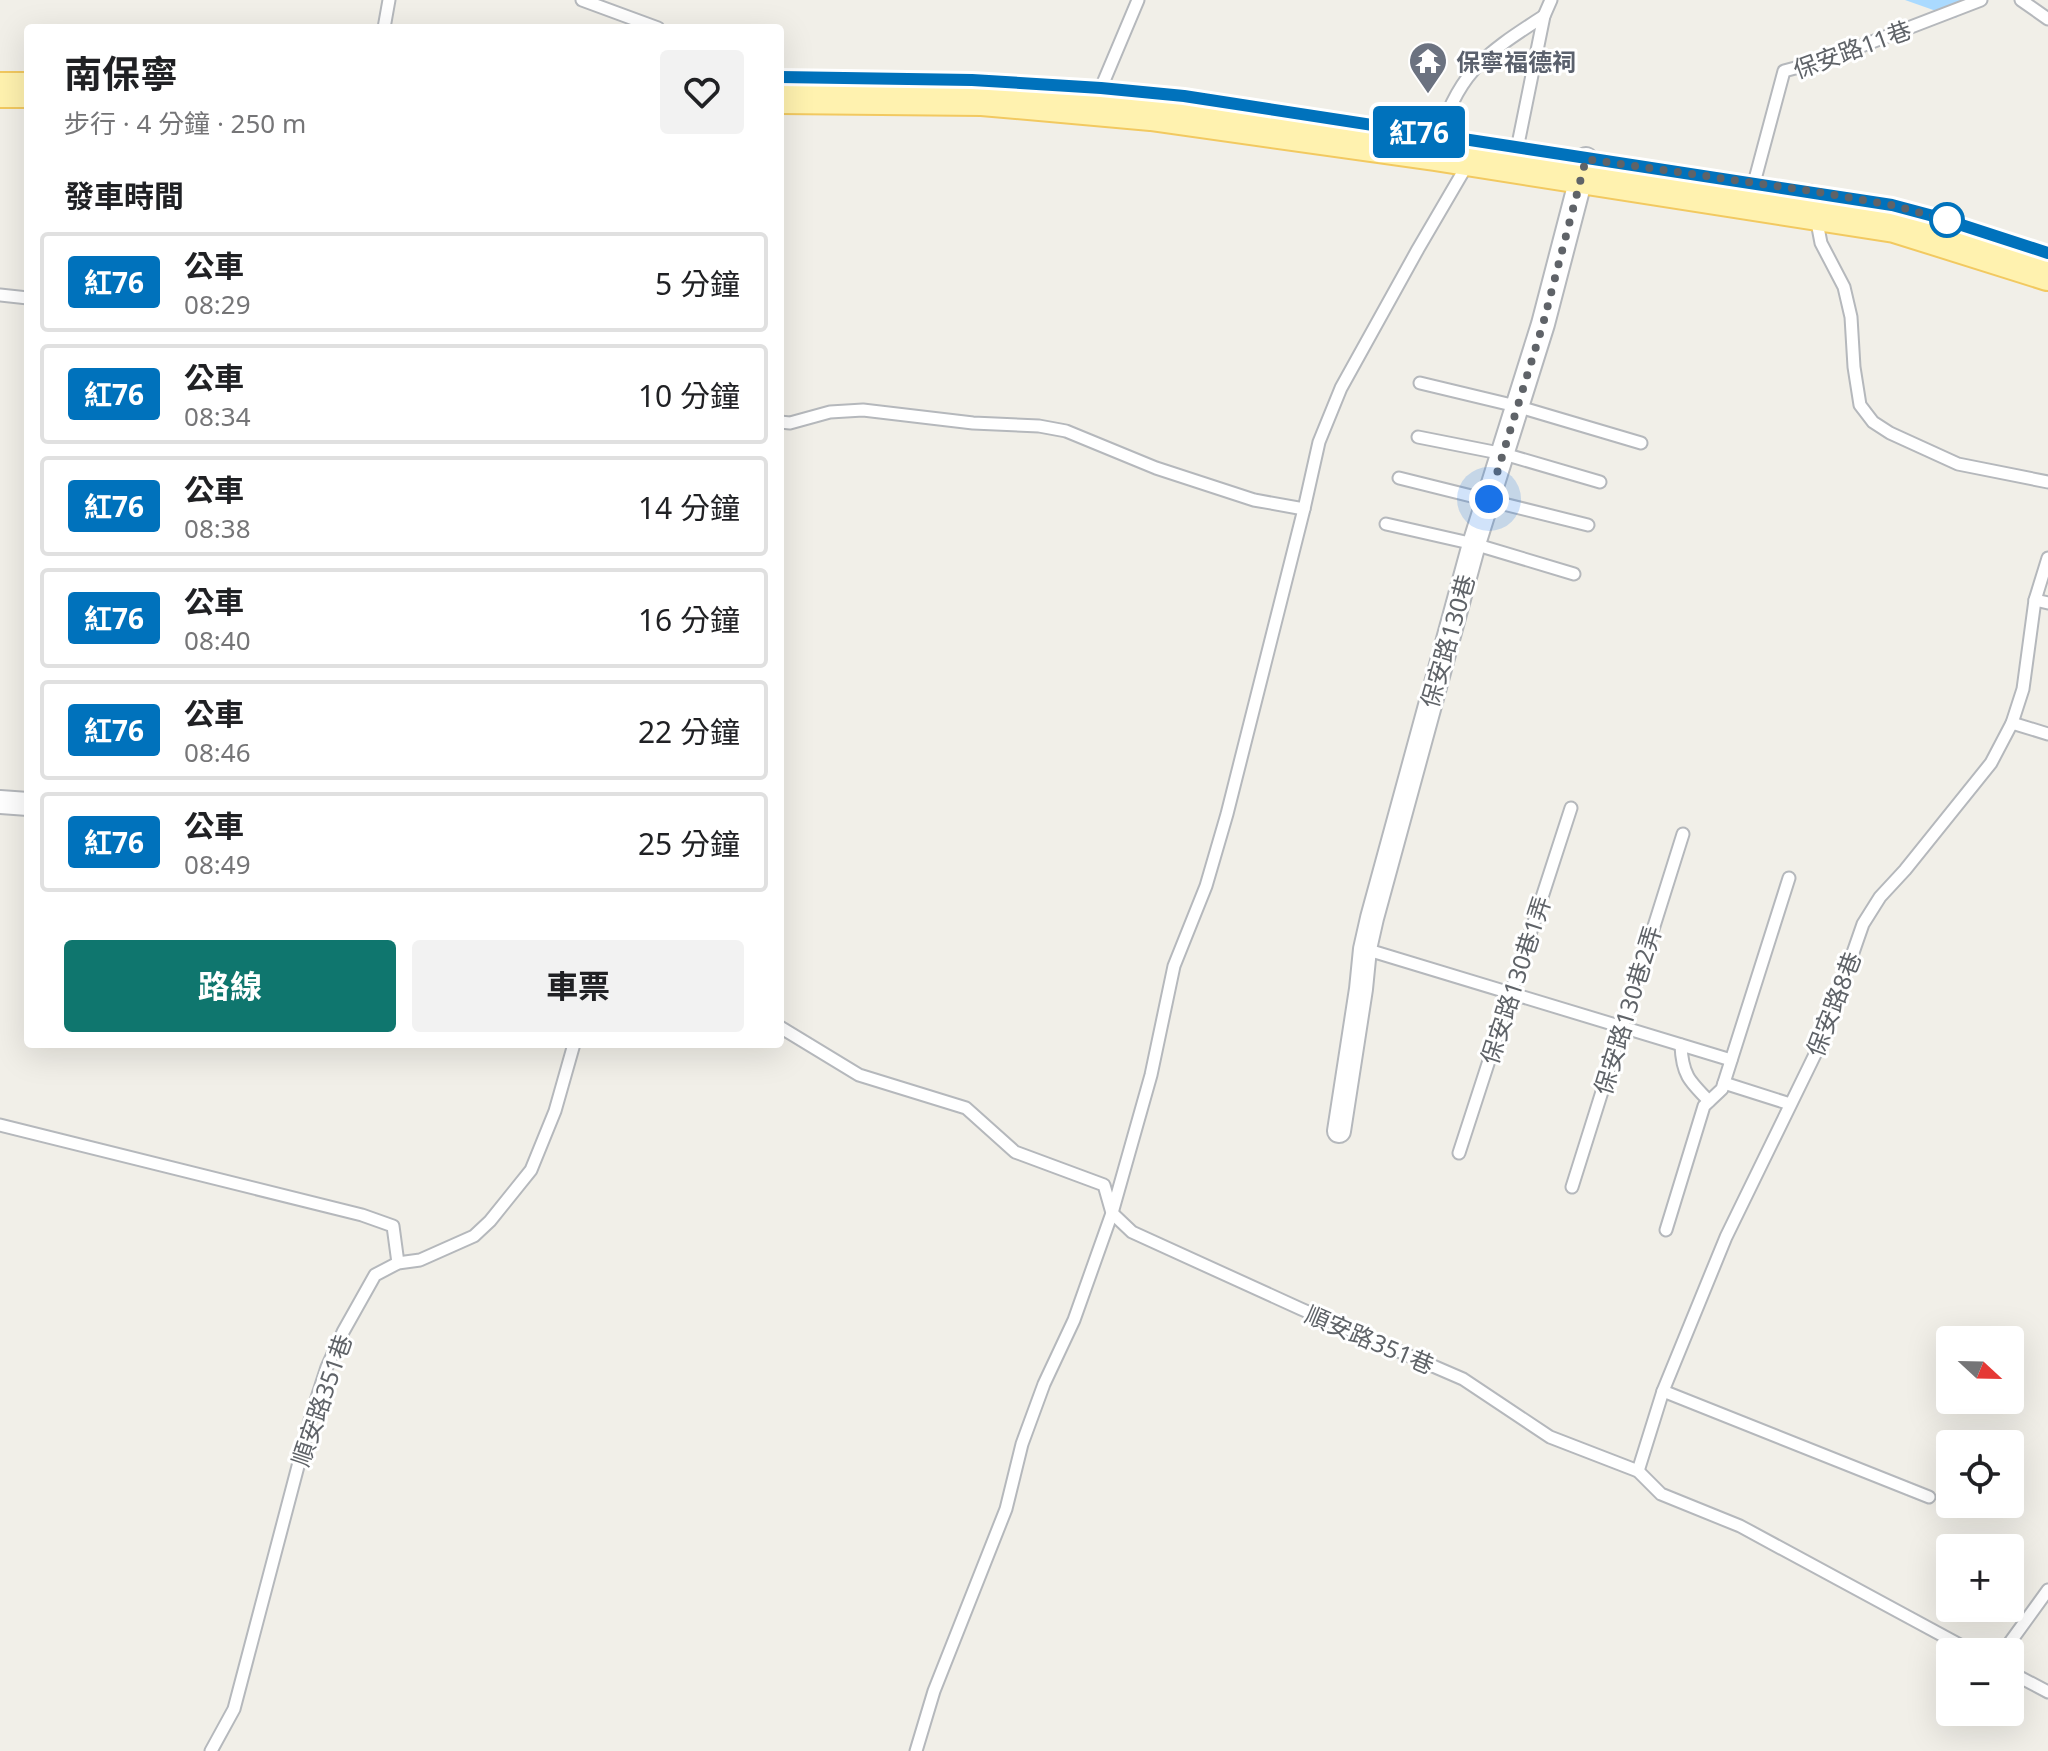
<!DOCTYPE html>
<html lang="zh-TW">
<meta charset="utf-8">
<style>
:root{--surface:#fff;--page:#f2f2f2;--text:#202124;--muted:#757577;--line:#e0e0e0;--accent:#0f766e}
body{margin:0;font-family:"Noto Sans","Noto Sans TC",sans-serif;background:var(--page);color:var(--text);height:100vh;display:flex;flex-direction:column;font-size:30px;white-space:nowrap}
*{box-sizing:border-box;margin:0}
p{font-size:26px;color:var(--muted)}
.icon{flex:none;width:44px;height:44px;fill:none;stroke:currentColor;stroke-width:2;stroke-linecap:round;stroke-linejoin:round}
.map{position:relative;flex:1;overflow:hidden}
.sheet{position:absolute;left:24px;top:24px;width:760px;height:1024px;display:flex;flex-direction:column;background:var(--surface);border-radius:8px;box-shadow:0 8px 32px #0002}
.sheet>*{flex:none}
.badge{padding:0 16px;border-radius:6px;font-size:28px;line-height:52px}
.needle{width:52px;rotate:112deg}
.controls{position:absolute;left:1936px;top:1326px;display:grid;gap:16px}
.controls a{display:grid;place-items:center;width:88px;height:88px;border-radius:8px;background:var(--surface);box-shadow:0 8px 32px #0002;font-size:40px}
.you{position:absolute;width:40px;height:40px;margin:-20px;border:6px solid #fff;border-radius:50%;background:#1a73e8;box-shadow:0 0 0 12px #1a73e833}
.map>.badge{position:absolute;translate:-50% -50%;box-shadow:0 0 0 4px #fff}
h2{padding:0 40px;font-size:30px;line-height:72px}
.round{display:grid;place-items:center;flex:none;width:84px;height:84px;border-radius:8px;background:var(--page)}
.summary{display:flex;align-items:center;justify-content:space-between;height:136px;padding:0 40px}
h1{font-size:38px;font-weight:700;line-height:60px}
.action{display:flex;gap:16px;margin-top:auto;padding:16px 40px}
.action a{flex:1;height:92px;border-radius:8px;background:var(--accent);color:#fff;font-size:32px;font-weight:700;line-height:92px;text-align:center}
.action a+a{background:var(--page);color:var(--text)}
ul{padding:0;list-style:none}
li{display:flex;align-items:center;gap:24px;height:100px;margin:0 16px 12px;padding:0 24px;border:4px solid var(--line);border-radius:8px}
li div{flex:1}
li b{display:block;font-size:30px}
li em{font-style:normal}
li .badge{min-width:88px;font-weight:700;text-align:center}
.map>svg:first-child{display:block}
.water{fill:#aadaff}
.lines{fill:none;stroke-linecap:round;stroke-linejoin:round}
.service-casing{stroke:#b5b8bc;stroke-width:15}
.minor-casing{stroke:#b5b8bc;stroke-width:26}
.primary-casing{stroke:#f2c960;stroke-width:38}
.service{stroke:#fff;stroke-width:11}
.minor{stroke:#fff;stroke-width:22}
.primary{stroke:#fff2af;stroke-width:34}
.line-casing{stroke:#fff;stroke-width:18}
.line{stroke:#0072bc;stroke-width:12}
.walk{stroke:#5f6368;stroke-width:8;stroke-dasharray:0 14.4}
.stop-dot{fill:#fff;stroke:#0072bc;stroke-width:4}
.labels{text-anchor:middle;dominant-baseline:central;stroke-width:6;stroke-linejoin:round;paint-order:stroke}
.street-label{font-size:24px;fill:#5f6368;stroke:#fff}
.worship-label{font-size:24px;font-weight:bold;fill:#5b616d;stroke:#fff;text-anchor:start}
</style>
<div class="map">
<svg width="2048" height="1751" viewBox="0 0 2048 1751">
<rect width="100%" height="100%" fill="#f1efe8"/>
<!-- water -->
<path class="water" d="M1905,0h62l-11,18z"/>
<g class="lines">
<defs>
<g id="service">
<path d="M582,0l76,28"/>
<path d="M2021,0l27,19"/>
<path d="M384,28l5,-28"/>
<path d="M1101,88l37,-88"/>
<path d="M1517,149l27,-133 7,-16"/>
<path d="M1435,150c22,-76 45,-93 109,-134"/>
<path d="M1754,183l30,-112 41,-11 156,-60"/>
<path d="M1811,191l10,52 23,44 7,30 3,50 6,38 13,17 17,11 68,31 90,18"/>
<path d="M0,295l28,3"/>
<path d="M1420,383l96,23 125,37"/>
<path d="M780,422l10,1 40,-11 33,-2 110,13 66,3 27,5 90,37 98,32 50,9"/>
<path d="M1418,437l86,17 96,28"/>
<path d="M1399,478l189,47"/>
<path d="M1386,524l88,20 100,30"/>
<path d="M2035,600l13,3"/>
<path d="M2012,723l36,11"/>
<path d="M1365,949l366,111"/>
<path d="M780,1027l79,48 107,33 49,44 89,33 8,28 20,19 169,77 162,70 87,58 88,34 23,23 79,32 233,126"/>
<path d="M1681,1045c1,29 8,36 28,56"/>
<path d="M1724,1083l66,21"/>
<path d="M0,1125l362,90 31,11 5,37"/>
<path d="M1459,1153l112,-345"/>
<path d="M1572,1187l111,-353"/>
<path d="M1666,1230l38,-124 18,-17 67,-211"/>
<path d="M1663,1391l266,106"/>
<path d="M1638,1471l25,-80 63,-154 98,-201 39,-112 17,-27 25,-27 86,-107 21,-40 11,-34 12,-89 13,-42"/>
<path d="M2003,1652l45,-62"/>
<path d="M2010,1672l38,20"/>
<path d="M211,1751l23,-42 78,-296 15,-46 16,-35 32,-57 23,-12 22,-3 54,-24 16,-15 41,-51 24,-59 19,-67"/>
<path d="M916,1751l18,-60 72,-182 16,-65 22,-60 30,-64 38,-107 39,-138 23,-109 32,-80 21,-72 77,-305 15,-67 22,-54 77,-139 52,-89 5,-19"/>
</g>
<g id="minor">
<path d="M0,802l28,2"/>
<path d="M1339,1131l22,-142 4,-40 7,-31 102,-374 69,-220 43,-165"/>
</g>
<g id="primary">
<path d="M0,90h28"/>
<path d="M780,96l202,2 169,15 284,40 460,72 153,48"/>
</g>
</defs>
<!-- service casing -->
<use href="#service" class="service-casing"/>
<!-- minor casing -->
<use href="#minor" class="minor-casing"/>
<!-- primary casing -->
<use href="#primary" class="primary-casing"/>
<!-- service -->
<use href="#service" class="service"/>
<!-- minor -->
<use href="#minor" class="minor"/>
<!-- primary -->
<use href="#primary" class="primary"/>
</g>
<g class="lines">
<defs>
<path id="line" d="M780,77l192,3 129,8 83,8 708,109 45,12 111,36"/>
</defs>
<!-- line casing -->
<use href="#line" class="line-casing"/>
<!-- line -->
<use href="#line" class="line"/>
<!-- walk -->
<path class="walk" d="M1489,499l54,-175 43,-165 225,32 81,14 55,15"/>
</g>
<!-- icons -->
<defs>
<symbol id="temple-pin" viewBox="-11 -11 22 30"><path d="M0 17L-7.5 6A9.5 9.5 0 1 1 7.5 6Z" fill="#6b7280" stroke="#fff"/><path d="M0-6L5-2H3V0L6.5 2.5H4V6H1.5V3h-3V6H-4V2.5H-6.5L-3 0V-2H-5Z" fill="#fff"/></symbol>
</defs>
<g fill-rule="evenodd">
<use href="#temple-pin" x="1406" y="39" width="44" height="60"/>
</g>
<!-- markers -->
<circle class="stop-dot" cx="1947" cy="220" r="16"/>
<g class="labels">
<!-- street labels -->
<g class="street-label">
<text transform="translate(1852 49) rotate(-20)">保安路11巷</text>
<text transform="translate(1447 641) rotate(-74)">保安路130巷</text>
<text transform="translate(1515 980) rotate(-72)">保安路130巷1弄</text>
<text transform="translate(1833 1004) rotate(-69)">保安路8巷</text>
<text transform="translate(1627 1010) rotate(-73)">保安路130巷2弄</text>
<text transform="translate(1370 1339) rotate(23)">順安路351巷</text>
<text transform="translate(321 1400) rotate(-71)">順安路351巷</text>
</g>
<!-- worship labels -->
<g class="worship-label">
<text x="1456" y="61">保寧福德祠</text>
</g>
</g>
</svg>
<div class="controls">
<a><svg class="needle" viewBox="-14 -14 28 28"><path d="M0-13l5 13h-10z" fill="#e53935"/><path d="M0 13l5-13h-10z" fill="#757577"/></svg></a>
<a><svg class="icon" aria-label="locate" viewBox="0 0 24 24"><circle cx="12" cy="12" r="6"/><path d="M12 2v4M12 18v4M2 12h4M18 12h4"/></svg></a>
<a>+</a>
<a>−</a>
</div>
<div class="you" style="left:1489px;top:499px"></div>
<b class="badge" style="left:1419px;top:132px;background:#0072bc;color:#fff">紅76</b>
<section class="sheet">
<div class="summary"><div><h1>南保寧</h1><p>步行 · 4 分鐘 · 250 m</p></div><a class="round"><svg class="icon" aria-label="heart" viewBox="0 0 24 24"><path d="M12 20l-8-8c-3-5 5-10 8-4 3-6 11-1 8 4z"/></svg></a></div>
<h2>發車時間</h2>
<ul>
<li><span class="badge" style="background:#0072bc;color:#fff">紅76</span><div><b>公車</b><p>08:29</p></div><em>5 分鐘</em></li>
<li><span class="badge" style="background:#0072bc;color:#fff">紅76</span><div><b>公車</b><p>08:34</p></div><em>10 分鐘</em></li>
<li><span class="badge" style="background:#0072bc;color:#fff">紅76</span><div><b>公車</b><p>08:38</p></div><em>14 分鐘</em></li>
<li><span class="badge" style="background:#0072bc;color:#fff">紅76</span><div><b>公車</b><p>08:40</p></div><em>16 分鐘</em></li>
<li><span class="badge" style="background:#0072bc;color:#fff">紅76</span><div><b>公車</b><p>08:46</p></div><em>22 分鐘</em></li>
<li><span class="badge" style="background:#0072bc;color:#fff">紅76</span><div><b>公車</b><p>08:49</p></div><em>25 分鐘</em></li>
</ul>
<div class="action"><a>路線</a><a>車票</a></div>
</section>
</div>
